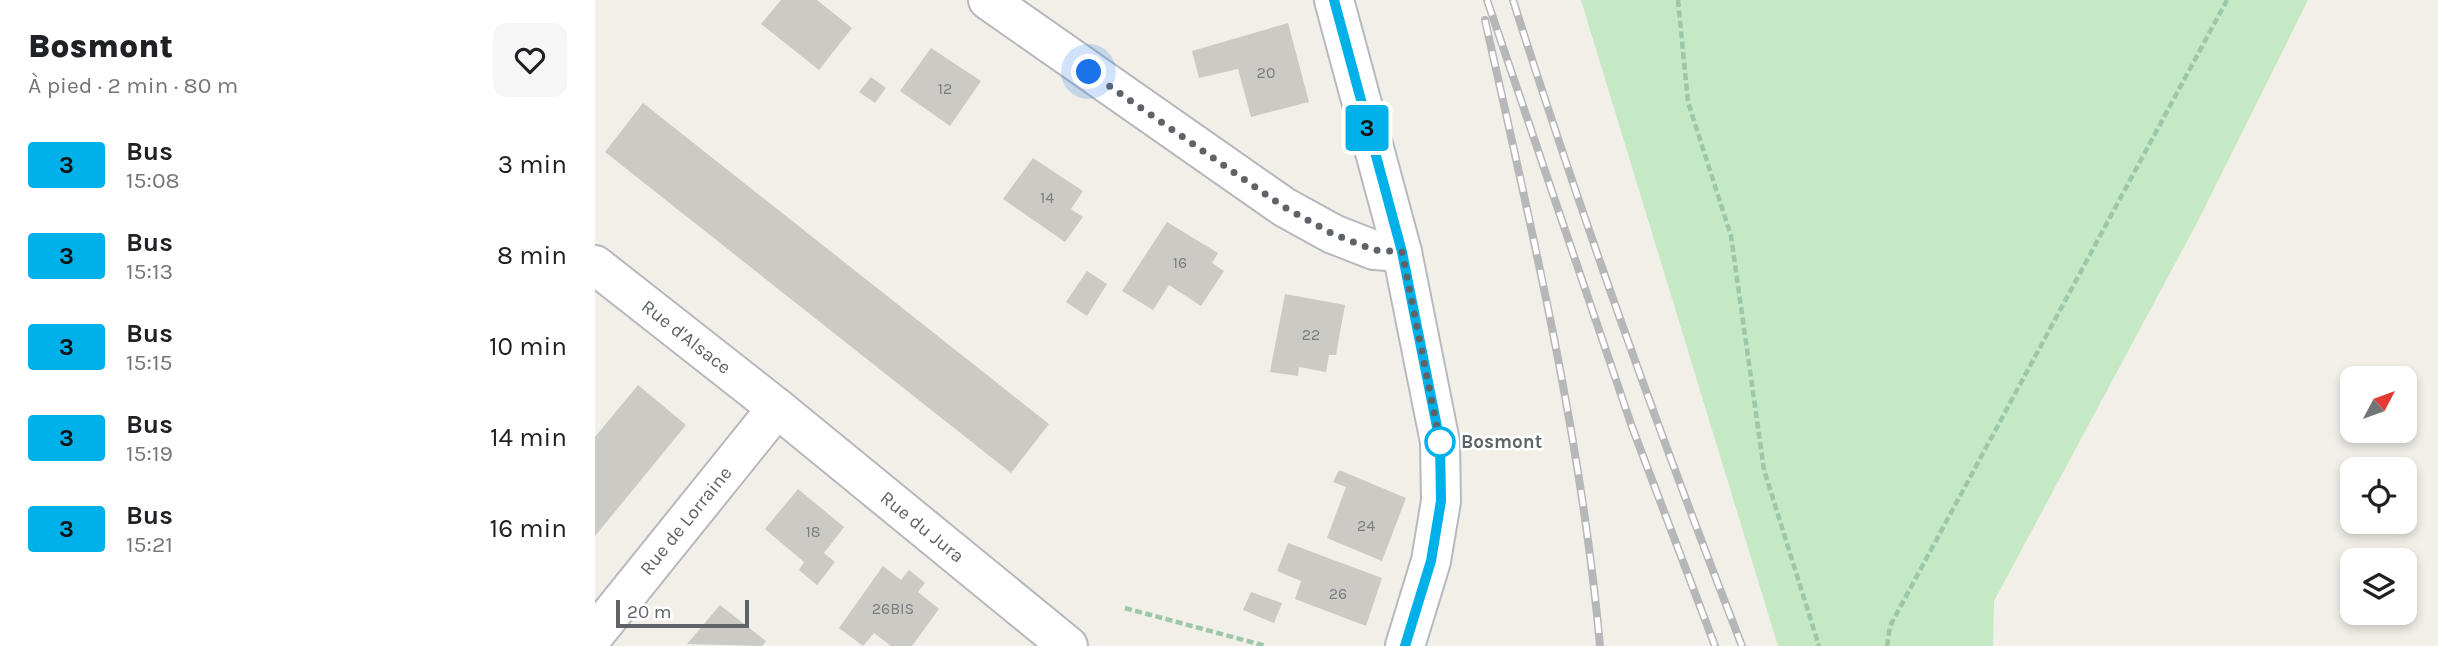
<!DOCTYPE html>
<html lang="fr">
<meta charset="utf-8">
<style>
:root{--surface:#fff;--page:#f6f6f6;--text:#202124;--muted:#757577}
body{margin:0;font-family:Karla,sans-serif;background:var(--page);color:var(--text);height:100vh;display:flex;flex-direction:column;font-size:26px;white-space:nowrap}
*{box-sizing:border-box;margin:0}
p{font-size:23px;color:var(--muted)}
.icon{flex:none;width:38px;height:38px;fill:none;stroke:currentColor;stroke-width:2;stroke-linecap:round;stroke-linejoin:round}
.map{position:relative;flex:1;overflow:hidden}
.drawer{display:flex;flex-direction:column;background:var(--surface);width:595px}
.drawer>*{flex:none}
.badge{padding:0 14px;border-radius:5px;font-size:24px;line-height:46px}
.needle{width:46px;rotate:49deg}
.tools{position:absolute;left:1745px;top:366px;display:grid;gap:14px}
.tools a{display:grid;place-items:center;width:77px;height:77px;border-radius:14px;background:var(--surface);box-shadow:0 4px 10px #0003;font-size:35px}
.scale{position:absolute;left:21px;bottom:18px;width:133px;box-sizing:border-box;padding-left:7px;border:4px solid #5f6368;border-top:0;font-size:19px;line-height:24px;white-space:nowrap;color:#5f6368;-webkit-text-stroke:5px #fff;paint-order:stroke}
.you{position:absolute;width:35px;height:35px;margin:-18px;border:5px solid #fff;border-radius:50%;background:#1a73e8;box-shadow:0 0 0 10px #1a73e833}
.map>.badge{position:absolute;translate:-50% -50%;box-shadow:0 0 0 4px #fff}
.round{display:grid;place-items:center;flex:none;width:74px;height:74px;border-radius:14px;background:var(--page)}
.summary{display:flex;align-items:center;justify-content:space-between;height:119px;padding:0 28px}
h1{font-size:33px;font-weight:800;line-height:52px}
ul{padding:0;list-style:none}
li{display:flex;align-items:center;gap:21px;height:91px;padding:0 28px}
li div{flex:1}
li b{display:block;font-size:26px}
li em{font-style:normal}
li .badge{min-width:77px;font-weight:700;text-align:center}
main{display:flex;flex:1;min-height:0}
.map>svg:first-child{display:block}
.green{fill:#c5e8c5}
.building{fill:#cccac5}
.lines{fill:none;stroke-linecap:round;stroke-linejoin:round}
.street-casing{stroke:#b5b8bc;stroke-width:42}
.secondary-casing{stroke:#b6babf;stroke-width:42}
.path{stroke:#9cc7a9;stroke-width:4.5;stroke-dasharray:7 3.5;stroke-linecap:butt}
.street{stroke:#fff;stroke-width:38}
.secondary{stroke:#fff;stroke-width:38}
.rail-casing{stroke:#b6b7b8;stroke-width:8}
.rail{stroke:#fff;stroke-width:5;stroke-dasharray:16;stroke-linecap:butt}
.line-casing{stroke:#fff;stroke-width:16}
.line{stroke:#00b1e9;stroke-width:10}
.walk{stroke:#5f6368;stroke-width:7;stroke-dasharray:0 12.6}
.stop-dot{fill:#fff;stroke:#00b1e9;stroke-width:3.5}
.labels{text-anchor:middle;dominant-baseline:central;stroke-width:5;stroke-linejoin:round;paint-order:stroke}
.number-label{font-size:16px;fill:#7a7d7f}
.street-label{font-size:19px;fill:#5f6368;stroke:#fff}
.stop-label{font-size:19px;font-weight:bold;fill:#5f6368;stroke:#fff;text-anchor:start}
</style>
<main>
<section class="drawer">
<div class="summary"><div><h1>Bosmont</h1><p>À pied · 2 min · 80 m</p></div><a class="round"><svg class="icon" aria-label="heart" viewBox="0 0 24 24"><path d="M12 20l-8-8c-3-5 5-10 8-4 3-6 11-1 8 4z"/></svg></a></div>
<ul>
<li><span class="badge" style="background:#00b1e9;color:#111">3</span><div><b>Bus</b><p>15:08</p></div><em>3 min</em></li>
<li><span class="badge" style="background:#00b1e9;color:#111">3</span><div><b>Bus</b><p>15:13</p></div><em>8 min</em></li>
<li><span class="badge" style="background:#00b1e9;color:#111">3</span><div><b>Bus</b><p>15:15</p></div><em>10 min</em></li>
<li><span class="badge" style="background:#00b1e9;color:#111">3</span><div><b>Bus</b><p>15:19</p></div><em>14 min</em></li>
<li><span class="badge" style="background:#00b1e9;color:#111">3</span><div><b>Bus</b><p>15:21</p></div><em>16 min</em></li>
</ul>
</section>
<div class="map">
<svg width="1843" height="646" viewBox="0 0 1843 646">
<rect width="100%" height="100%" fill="#f1efe8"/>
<!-- green -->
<path class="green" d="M986,0h727l-109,219 -205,382 -1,45h-215z"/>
<!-- building -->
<g class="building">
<path d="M186,0h36l35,28 -33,42 -58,-46z"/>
<path d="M693,23l21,79 -58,15 -13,-48 -39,9 -7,-27z"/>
<path d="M336,48l50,33 -31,45 -50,-35z"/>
<path d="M276,77l15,11 -11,15 -16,-11z"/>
<path d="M48,103l406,321 -38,49 -406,-321z"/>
<path d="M438,158l50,33 -12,18 12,8 -18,25 -62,-43z"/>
<path d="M572,222l51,31 -6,10 12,8 -23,35 -32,-21 -16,25 -31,-19z"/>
<path d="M492,271l20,13 -20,32 -21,-14z"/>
<path d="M690,294l60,11 -9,50h-7l-3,17 -27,-5 -1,9 -28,-4z"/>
<path d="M43,385l48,40 -91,111v-99z"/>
<path d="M744,470l67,28 -24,63 -55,-23 19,-51 -13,-5z"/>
<path d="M203,489l46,38 -20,26 11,9 -18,23 -18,-15 5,-8 -39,-33z"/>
<path d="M693,543l94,35 -16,48 -71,-27 6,-18 -24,-10z"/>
<path d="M288,566l18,14 8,-10 16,13 -7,9 21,17 -27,37h-21l-17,-13 -11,13 -24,-18z"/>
<path d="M656,592l31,11 -8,20 -31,-13z"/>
<path d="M125,605l46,36 -4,5 -75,-2z"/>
</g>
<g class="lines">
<defs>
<g id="street">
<path d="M393,0l296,207 49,27 41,16 28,2"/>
<path d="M0,265l182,143 291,238"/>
<path d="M0,634l182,-226"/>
</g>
<path id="secondary" d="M739,0l68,252 38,190 1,59 -10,60 -26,85"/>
</defs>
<!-- street casing -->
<use href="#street" class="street-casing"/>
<!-- secondary casing -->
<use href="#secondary" class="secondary-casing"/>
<!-- path -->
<g class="path">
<path d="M1083,0l10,102 43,134 33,234 55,176"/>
<path d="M530,608l141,38"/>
<path d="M1292,646l3,-20 337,-626"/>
</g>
<!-- street -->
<use href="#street" class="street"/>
<!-- secondary -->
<use href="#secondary" class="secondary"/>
<defs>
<g id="rail">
<path d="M892,0l145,427 83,219"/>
<path d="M918,0c69,218 146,433 229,646"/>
<path d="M890,20c46,207 96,414 115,626"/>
</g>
</defs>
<!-- rail casing -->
<use href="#rail" class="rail-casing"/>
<!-- rail -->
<use href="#rail" class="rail"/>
</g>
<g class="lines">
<defs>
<path id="line" d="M739,0l68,252 38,190 1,59 -10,60 -26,85"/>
</defs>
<!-- line casing -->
<use href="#line" class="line-casing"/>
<!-- line -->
<use href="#line" class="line"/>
<!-- walk -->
<path class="walk" d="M494,72l195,135 49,27 41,16 28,2 38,190"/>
</g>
<!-- markers -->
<circle class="stop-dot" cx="845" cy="442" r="14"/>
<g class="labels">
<!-- number labels -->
<g class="number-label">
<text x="671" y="72">20</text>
<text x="350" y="88">12</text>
<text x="452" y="197">14</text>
<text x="585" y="262">16</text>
<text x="716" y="334">22</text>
<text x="771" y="525">24</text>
<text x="218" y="531">18</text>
<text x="743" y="593">26</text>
<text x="298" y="608">26BIS</text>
</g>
<!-- street labels -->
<g class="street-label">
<text transform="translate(91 337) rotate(38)">Rue d'Alsace</text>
<text transform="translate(91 521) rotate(-51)">Rue de Lorraine</text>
<text transform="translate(327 527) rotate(39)">Rue du Jura</text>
</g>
<!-- stop labels -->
<g class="stop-label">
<text x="866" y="442">Bosmont</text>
</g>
</g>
</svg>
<div class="tools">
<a><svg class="needle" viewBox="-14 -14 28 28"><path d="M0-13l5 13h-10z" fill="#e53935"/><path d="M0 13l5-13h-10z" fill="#757577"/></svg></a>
<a><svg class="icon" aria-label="locate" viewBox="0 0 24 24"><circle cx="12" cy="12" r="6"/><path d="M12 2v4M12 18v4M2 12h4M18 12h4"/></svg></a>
<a><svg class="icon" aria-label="layers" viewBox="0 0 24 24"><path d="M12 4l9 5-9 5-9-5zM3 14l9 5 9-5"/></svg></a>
</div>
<div class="scale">20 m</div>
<div class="you" style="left:494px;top:72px"></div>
<b class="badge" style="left:772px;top:128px;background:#00b1e9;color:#111">3</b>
</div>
</main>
